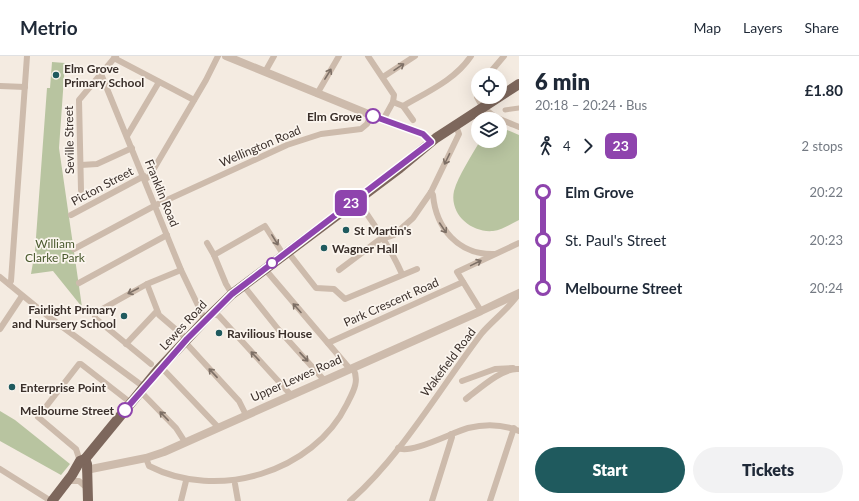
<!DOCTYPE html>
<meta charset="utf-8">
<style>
:root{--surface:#fff;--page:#f2f2f3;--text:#1f2937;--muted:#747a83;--line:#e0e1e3;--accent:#1f5a5e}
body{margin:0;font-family:Lato,sans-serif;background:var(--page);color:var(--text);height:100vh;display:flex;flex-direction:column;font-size:15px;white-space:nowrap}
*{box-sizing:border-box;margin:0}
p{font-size:13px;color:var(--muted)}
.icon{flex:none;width:22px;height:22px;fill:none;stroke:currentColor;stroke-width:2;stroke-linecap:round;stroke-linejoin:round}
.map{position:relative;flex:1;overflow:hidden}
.sheet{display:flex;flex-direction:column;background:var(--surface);width:340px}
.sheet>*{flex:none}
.badge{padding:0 8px;border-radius:6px;font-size:14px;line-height:26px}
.tools{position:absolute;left:471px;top:12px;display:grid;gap:8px}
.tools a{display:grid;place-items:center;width:36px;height:36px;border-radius:50%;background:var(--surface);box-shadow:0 4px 16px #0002;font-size:20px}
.map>.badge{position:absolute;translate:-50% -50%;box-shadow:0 0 0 2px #fff}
.legs{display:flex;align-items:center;gap:6px;height:44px;padding:0 16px;font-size:13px}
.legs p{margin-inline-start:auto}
.head{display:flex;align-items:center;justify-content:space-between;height:68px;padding:0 16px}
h1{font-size:22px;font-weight:800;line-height:30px}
.action{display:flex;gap:8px;margin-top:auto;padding:8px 16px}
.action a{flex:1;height:46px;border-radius:24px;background:var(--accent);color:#fff;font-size:16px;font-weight:800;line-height:46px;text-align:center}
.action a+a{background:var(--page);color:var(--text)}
ul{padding:0 16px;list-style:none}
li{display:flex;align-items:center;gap:14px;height:48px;font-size:15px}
li i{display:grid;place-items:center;width:6px;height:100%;margin:0 5px;background:currentColor}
li i::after{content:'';width:10px;height:10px;margin:-5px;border:3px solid;border-radius:50%;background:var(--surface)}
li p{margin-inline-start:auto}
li:first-child i{background:linear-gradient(#0000 50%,currentColor 0)}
li:last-child i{background:linear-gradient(currentColor 50%,#0000 0)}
header{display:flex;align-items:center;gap:24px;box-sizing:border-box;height:56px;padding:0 20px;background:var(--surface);border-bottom:1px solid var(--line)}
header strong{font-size:19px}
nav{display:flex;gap:22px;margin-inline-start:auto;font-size:14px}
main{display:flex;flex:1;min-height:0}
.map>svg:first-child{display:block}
.green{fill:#b8c4a0}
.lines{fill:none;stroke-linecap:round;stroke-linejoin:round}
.pedestrian{stroke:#cdbbac;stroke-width:5}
.minor{stroke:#cdbbac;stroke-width:6}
.tertiary{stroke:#cdbbac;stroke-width:8}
.primary{stroke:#7d675c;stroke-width:10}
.oneway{stroke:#7d6f65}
.line-1-casing{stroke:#fff;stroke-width:9}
.line-1{stroke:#8e44ad;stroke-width:6}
.poi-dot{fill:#1f5a5e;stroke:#fbf5ee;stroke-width:1.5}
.stop-1-dot{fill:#fff;stroke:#8e44ad;stroke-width:2}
.labels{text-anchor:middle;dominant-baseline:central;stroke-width:3.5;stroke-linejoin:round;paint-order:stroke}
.poi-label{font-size:12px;font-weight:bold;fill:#3b302b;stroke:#fbf5ee;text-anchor:start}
.stop-label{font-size:12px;font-weight:bold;fill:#3b302b;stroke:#fbf5ee;text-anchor:end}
.street-label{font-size:12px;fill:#3b302b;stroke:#fbf5ee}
.park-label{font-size:12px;fill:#4a5a2e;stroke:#fbf5ee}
</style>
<header>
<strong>Metrio</strong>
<nav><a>Map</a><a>Layers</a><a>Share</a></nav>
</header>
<main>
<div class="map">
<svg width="519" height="445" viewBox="0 0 519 445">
<rect width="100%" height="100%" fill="#f4ebe1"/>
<!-- green -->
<g class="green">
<path d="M52,6l13,1 -6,85 23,159 -29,-36 -22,3 4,-23 12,-163h3z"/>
<path d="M500,71l19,8v85c-8,4 -17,10 -26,11 -22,2 -44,-17 -39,-40 4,-15 18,-36 26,-50h20z"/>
<path d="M0,355l15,9 55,44 -9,11 -61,-34z"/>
</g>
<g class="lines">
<!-- pedestrian -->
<path class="pedestrian" d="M505,54l14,-2"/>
<!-- minor -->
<g class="minor">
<path d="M368,0l26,39 -1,7 -10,18"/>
<path d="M114,2l80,42"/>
<path d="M265,16l9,-16"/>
<path d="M101,18l80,196 24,50"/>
<path d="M488,19l16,-19"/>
<path d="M383,21l32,-21"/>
<path d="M0,30l25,1"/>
<path d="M478,37l-1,4c8,18 25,23 42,30"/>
<path d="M317,38l22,-38"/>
<path d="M393,46l10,4 10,14"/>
<path d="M403,50c24,-14 52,-26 68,-50"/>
<path d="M127,80l32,-54"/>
<path d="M81,109l16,-1 35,-16"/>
<path d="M145,123l4,-2 57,-97 12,-24"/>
<path d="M81,134l-2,-90 37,-44"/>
<path d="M431,136l2,3c3,33 25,60 61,59"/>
<path d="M356,143c18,24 34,48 46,75"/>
<path d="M71,159l73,-39"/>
<path d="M207,187l7,12"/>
<path d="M74,193l82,-44 131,-60 34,-11 40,-5 6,-5 4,-9"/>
<path d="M287,195l29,37 18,1 11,10 72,-30"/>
<path d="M264,212l86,101"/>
<path d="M339,214l40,-30 15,-5 19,-17 18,-26 28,-58 -3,-8"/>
<path d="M0,221l49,40 95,70"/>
<path d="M79,227l88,-48"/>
<path d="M9,228l2,-3 16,-225"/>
<path d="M147,228l12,31 28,24"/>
<path d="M243,229l35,44 46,51"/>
<path d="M232,238l-6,-10 -12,-29 51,-29 18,28"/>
<path d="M481,255l-24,-39 62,-29"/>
<path d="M212,257l7,3 72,79"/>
<path d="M0,273l22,-33"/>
<path d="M185,286l54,59 7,14"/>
<path d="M328,287l135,-61"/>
<path d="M126,288l31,-33"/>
<path d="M151,308l-56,-46v-5l52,-29 34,-14"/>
<path d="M161,311l57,60"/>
<path d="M462,325l33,-12 18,-1"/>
<path d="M140,335l36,37 9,14"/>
<path d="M466,343c12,-9 37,-32 53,-30"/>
<path d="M398,392c12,7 55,-16 70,-20 17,-4 34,-4 51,3"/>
<path d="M146,402l3,8c68,35 164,7 198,-62 6,-12 13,-23 6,-36"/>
<path d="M80,405l-4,-12 -38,-32 41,-53h2l50,39"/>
<path d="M0,413l51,32"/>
<path d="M67,425h12l9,8"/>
<path d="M235,428l3,17"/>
<path d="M181,445l5,-20"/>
<path d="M350,445c52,-46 90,-113 132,-168 10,-12 31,-28 37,-40"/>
<path d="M432,445l20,-64 -1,-3"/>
<path d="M490,445l24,-73"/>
</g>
<!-- tertiary -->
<g class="tertiary">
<path d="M226,0l157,64 40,14 8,8"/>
<path d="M86,414l60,-12 18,-6 317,-141 38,-18"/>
</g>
<!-- primary -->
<g class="primary">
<path d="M85,403l2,5 1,37"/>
<path d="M52,445l20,-26 8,-14 5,-2 73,-89 47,-50 27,-26 168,-126 36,-30 83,-54"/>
</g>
</g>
<!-- one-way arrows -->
<defs><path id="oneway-shaft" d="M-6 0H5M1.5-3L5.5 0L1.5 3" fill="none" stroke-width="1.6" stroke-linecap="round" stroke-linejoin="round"/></defs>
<g class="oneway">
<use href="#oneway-shaft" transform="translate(399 11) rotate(-34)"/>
<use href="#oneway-shaft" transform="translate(328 18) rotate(-58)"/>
<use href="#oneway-shaft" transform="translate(447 103) rotate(116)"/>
<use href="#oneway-shaft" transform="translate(443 172) rotate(56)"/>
<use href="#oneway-shaft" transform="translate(275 184) rotate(58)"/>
<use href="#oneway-shaft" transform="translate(476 207) rotate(-26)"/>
<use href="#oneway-shaft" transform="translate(133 235) rotate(152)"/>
<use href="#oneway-shaft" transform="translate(297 252) rotate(-132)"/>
<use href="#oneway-shaft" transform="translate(255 300) rotate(-133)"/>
<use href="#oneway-shaft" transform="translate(304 301) rotate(47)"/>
<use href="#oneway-shaft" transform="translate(213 317) rotate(-133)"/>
<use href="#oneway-shaft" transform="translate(164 360) rotate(-134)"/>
</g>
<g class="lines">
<defs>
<path id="line-1" d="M125,354l62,-71 45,-45 199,-152 -8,-8 -50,-18"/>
</defs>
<!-- line-1 casing -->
<use href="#line-1" class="line-1-casing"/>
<!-- line-1 -->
<use href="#line-1" class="line-1"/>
</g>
<!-- markers -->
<g class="poi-dot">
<circle cx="56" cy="19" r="4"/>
<circle cx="346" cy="174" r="4"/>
<circle cx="324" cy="192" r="4"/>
<circle cx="124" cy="260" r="4"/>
<circle cx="219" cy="277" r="4"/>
<circle cx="12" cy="331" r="4"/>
</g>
<g class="stop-1-dot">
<circle cx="373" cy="60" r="7"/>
<circle cx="272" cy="207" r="5"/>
<circle cx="125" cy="354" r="7"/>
</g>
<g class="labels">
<!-- poi labels -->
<g class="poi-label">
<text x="64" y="12">Elm Grove<tspan x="64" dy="14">Primary School</tspan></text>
<text x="354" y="174">St Martin's</text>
<text x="332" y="192">Wagner Hall</text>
<text x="116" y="253" text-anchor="end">Fairlight Primary<tspan x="116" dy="14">and Nursery School</tspan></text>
<text x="227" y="277">Ravilious House</text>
<text x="20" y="331">Enterprise Point</text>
</g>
<!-- stop labels -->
<g class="stop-label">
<text x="362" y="60">Elm Grove</text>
<text x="114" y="354">Melbourne Street</text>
</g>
<!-- street labels -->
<g class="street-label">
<text transform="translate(69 84) rotate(-91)">Seville Street</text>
<text transform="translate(260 90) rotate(-23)">Wellington Road</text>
<text transform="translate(102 130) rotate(-28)">Picton Street</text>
<text transform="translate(162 137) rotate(68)">Franklin Road</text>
<text transform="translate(391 246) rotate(-24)">Park Crescent Road</text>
<text transform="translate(183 269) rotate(-47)">Lewes Road</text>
<text transform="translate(448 306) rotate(-53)">Wakefield Road</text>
<text transform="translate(296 322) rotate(-24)">Upper Lewes Road</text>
</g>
<!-- park labels -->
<g class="park-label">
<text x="55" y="187">William<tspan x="55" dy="14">Clarke Park</tspan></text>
</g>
</g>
</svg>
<div class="tools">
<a><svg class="icon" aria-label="locate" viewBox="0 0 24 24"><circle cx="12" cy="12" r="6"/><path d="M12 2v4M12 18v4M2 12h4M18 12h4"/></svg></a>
<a><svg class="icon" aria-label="layers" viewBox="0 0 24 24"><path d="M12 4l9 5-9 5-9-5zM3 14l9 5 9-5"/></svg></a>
</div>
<b class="badge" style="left:351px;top:147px;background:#8e44ad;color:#fff">23</b>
</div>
<section class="sheet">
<div class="head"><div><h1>6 min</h1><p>20:18 – 20:24 · Bus</p></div><b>£1.80</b></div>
<div class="legs"><svg class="icon" aria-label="walk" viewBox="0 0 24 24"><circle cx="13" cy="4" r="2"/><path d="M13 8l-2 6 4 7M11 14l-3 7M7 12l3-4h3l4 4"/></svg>4<svg class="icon" aria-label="forward" viewBox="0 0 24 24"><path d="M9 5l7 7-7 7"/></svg><b class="badge" style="background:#8e44ad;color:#fff">23</b><p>2 stops</p></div>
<ul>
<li><i style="color:#8e44ad"></i><b>Elm Grove</b><p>20:22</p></li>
<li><i style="color:#8e44ad"></i><span>St. Paul's Street</span><p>20:23</p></li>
<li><i style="color:#8e44ad"></i><b>Melbourne Street</b><p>20:24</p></li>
</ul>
<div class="action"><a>Start</a><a>Tickets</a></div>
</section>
</main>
